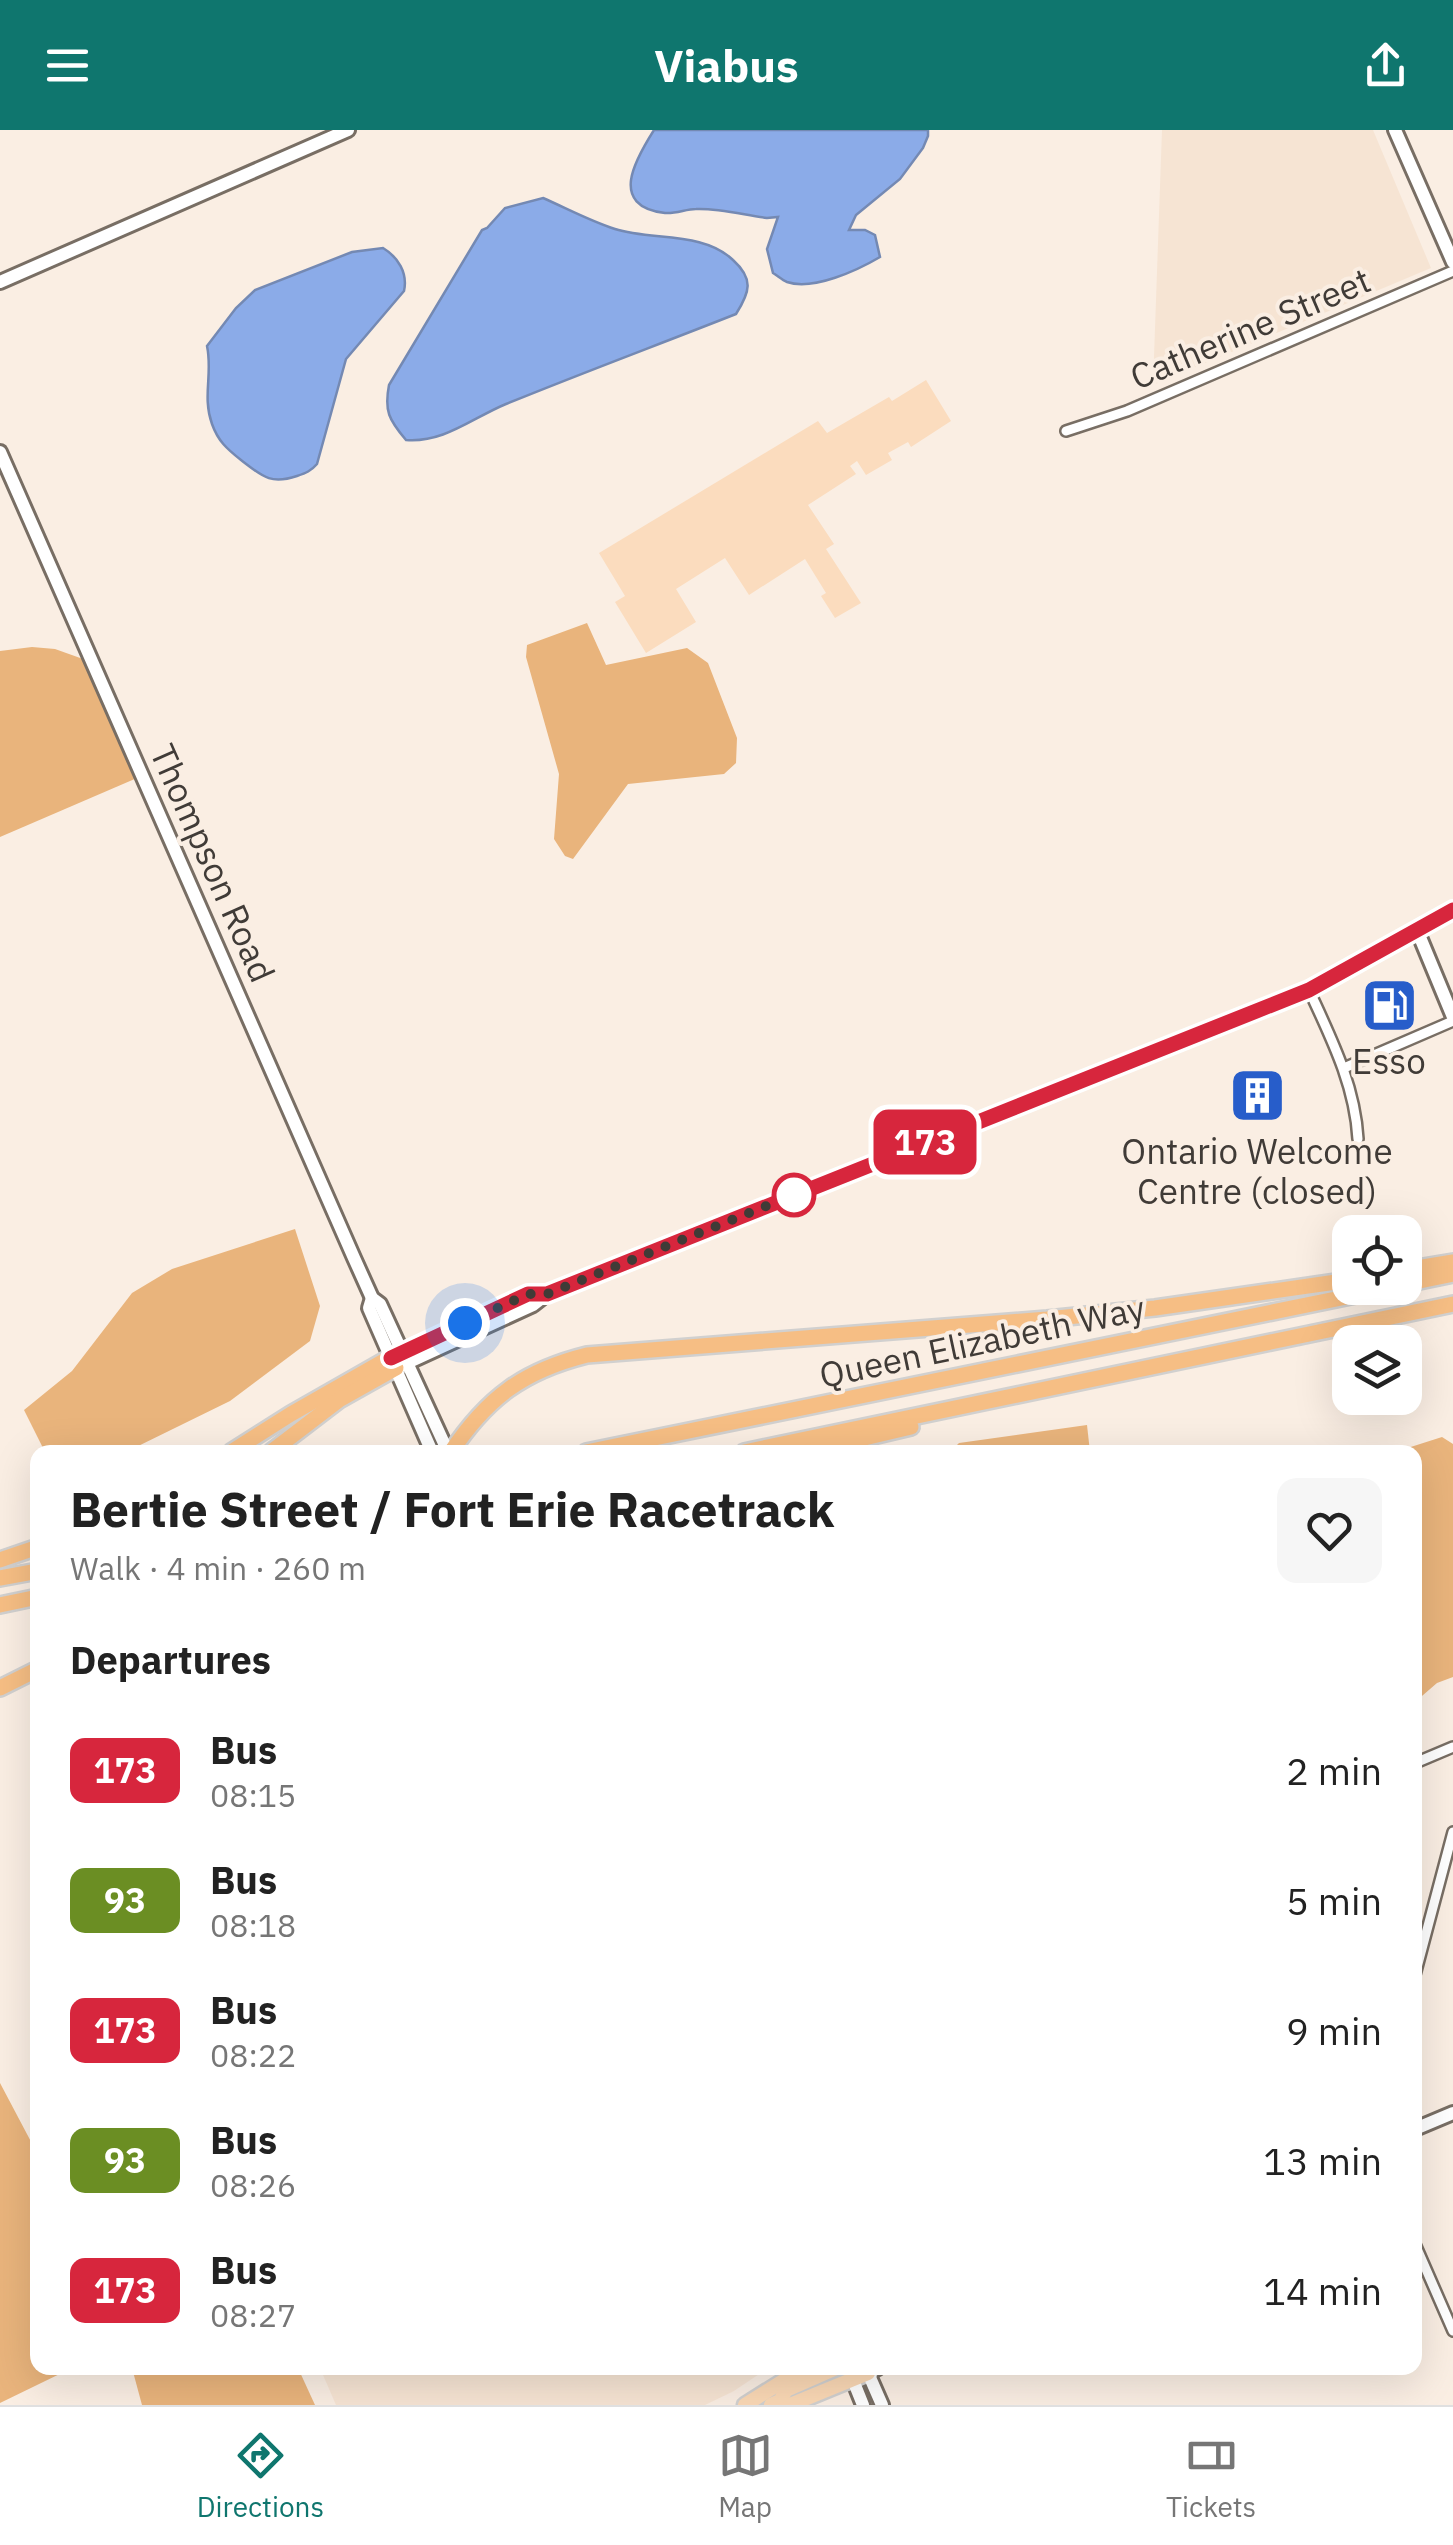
<!DOCTYPE html>
<meta charset="utf-8">
<style>
:root{--surface:#fff;--page:#f6f6f6;--text:#222;--muted:#767676;--line:#e0e0e0;--accent:#0f766e}
body{margin:0;font-family:"IBM Plex Sans",sans-serif;background:var(--page);color:var(--text);height:100vh;display:flex;flex-direction:column;font-size:38px;white-space:nowrap}
*{box-sizing:border-box;margin:0}
p{font-size:32px;color:var(--muted)}
.icon{flex:none;width:55px;height:55px;fill:none;stroke:currentColor;stroke-width:2;stroke-linecap:round;stroke-linejoin:round}
.map{position:relative;flex:1;overflow:hidden}
.side{position:absolute;left:30px;top:1315px;width:1392px;height:930px;display:flex;flex-direction:column;background:var(--surface);border-radius:20px;box-shadow:0 10px 40px #0002}
.side>*{flex:none}
.badge{padding:0 20px;border-radius:15px;font-size:35px;line-height:65px}
.buttons{position:absolute;left:1332px;top:1085px;display:grid;gap:20px}
.buttons a{display:grid;place-items:center;width:90px;height:90px;border-radius:20px;background:var(--surface);box-shadow:0 10px 40px #0002;font-size:50px}
.you{position:absolute;width:50px;height:50px;margin:-25px;border:8px solid #fff;border-radius:50%;background:#1a73e8;box-shadow:0 0 0 15px #1a73e833}
.map>.badge{position:absolute;translate:-50% -50%;box-shadow:0 0 0 5px #fff}
h2{padding:0 40px;font-size:38px;line-height:90px}
.round{display:grid;place-items:center;flex:none;width:105px;height:105px;border-radius:20px;background:var(--page)}
.overview{display:flex;align-items:center;justify-content:space-between;height:170px;padding:0 40px}
h1{font-size:48px;font-weight:700;line-height:75px}
ul{padding:0;list-style:none}
li{display:flex;align-items:center;gap:30px;height:130px;padding:0 40px}
li div{flex:1}
li b{display:block;font-size:38px}
li em{font-style:normal}
li .badge{min-width:110px;font-weight:700;text-align:center}
header{display:flex;justify-content:space-between;align-items:center;height:130px;padding:0 40px;background:var(--accent);color:#fff;font-size:45px;font-weight:700}
.dock{display:flex;justify-content:space-around;align-items:center;height:140px;border-top:2px solid var(--line);background:var(--surface);font-size:28px;color:var(--muted)}
.dock a{display:grid;justify-items:center;gap:5px}
.dock .active{color:var(--accent)}
.map>svg:first-child{display:block}
.built{fill:#f6e4d3}
.green{fill:#fbdcbe}
.forest{fill:#e9b47c}
.water{fill:#8babe8;stroke:#7489b3;stroke-width:2.5}
.lines{fill:none;stroke-linecap:round;stroke-linejoin:round}
.street-casing{stroke:#786e64;stroke-width:14}
.secondary-casing{stroke:#786e64;stroke-width:18}
.primary-casing{stroke:#d1d0cf;stroke-width:19}
.highway-casing{stroke:#d1d0cf;stroke-width:20}
.street{stroke:#fff;stroke-width:9}
.secondary{stroke:#fff;stroke-width:12}
.primary{stroke:#fad8b5;stroke-width:14}
.highway{stroke:#f6be84;stroke-width:15}
.line-casing{stroke:#fff;stroke-width:22}
.line{stroke:#d7263d;stroke-width:15}
.walk{stroke:#403b37;stroke-width:10;stroke-dasharray:0 18}
.stop-dot{fill:#fff;stroke:#d7263d;stroke-width:5}
.labels{text-anchor:middle;dominant-baseline:central;stroke-width:8;stroke-linejoin:round;paint-order:stroke}
.street-label{font-size:35px;fill:#403b37;stroke:#faeee3}
.poi-label{font-size:35px;fill:#403b37;stroke:#faeee3}
</style>
<header><svg class="icon" aria-label="menu" viewBox="0 0 24 24"><path d="M4 6h16M4 12h16M4 18h16"/></svg>Viabus<svg class="icon" aria-label="share" viewBox="0 0 24 24"><path d="M12 15V3M7 8l5-5 5 5M5 13v7h14v-7"/></svg></header>
<div class="map">
<svg width="1453" height="2275" viewBox="0 0 1453 2275">
<rect width="100%" height="100%" fill="#faeee3"/>
<!-- built -->
<g class="built">
<path d="M1162,0h211l58,138 -278,117z"/>
<path d="M320,2238h448l-34,23 -29,14h-369z"/>
</g>
<!-- green -->
<path class="green" d="M926,250l25,41 -40,26 -3,-5 -20,11 4,7 -26,15 -9,-14 -7,5 6,8 -48,31 26,39 -8,5 35,54 -26,15 -14,-22 5,-3 -21,-34 -56,36 -24,-37 -49,31 20,33 -50,31 -31,-51 10,-6 -26,-43 219,-132 9,12 62,-36 3,4z"/>
<!-- forest -->
<g class="forest">
<path d="M587,493l19,42 81,-17 21,15 29,75 -1,25 -12,11 -96,10 -55,75 -8,-3 -11,-17 5,-65 -33,-117 1,-12z"/>
<path d="M32,517l23,2 28,10 54,119 -137,59v-186z"/>
<path d="M295,1099l25,77 -10,35 -80,60 -104,51h-81l-21,-42 48,-39 60,-78 40,-24z"/>
<path d="M1087,1295l3,27h-140l9,-9z"/>
<path d="M1442,1307l11,7v233l-16,6 -22,19v-250h-20z"/>
<path d="M0,1953l37,70 1,215h34l-72,35z"/>
<path d="M132,2238h166l17,37h-173z"/>
</g>
<!-- water -->
<g class="water">
<path d="M654,0h274v6l-5,12 -23,31 -44,36 -7,15h16l10,5 5,22c-22,13 -67,34 -93,25 -5,-2 -9,-6 -14,-9l-6,-24 11,-32 -11,1c-23,-3 -48,-10 -71,-9 -10,0 -20,5 -31,4 -57,-7 -30,-53 -11,-83z"/>
<path d="M543,68c23,10 47,23 72,31 37,12 88,2 118,31 21,19 17,32 3,54 -76,30 -154,59 -230,90 -34,14 -62,39 -100,36 -17,-20 -22,-29 -17,-55l93,-155 5,-2 18,-20z"/>
<path d="M383,118c15,9 25,25 21,43l-58,68 -29,105c-6,7 -11,9 -20,12 -27,9 -35,0 -56,-16 -14,-11 -23,-19 -29,-36 -10,-28 1,-50 -5,-78l29,-38 19,-18 97,-38z"/>
</g>
<g class="lines">
<defs>
<g id="street">
<path d="M1066,301l61,-20 326,-140"/>
<path d="M1309,860c22,48 46,95 49,149"/>
<path d="M1344,938l109,-47"/>
<path d="M1415,1633l38,-16"/>
<path d="M1415,1845l38,-143"/>
<path d="M1415,2114l38,87"/>
</g>
<g id="secondary">
<path d="M1395,0l58,132"/>
<path d="M0,152l348,-152"/>
<path d="M0,322l354,806 18,40 8,6 68,148"/>
<path d="M1417,800l36,87"/>
<path d="M372,1168l-3,10 63,144"/>
<path d="M398,1224l130,-60h19"/>
<path d="M396,1238l137,-63 14,-11 762,-304 144,-80"/>
<path d="M1415,1999l38,-16"/>
<path d="M878,2238l-10,5 14,32"/>
<path d="M853,2250l10,25"/>
</g>
<g id="primary">
<path d="M745,2275l59,-37"/>
<path d="M771,2275l9,-4 6,-11 50,-22"/>
<path d="M790,2275l78,-32 -3,-5"/>
</g>
<g id="highway">
<path d="M1405,1140l48,-8"/>
<path d="M1405,1154l48,-10"/>
<path d="M231,1322l60,-38 100,-57"/>
<path d="M271,1322l68,-52 57,-32"/>
<path d="M451,1322c36,-54 72,-81 136,-97l460,-36 108,-11 195,-28"/>
<path d="M586,1322l804,-164"/>
<path d="M744,1322l709,-148"/>
<path d="M805,1322l106,-25"/>
<path d="M0,1430l38,-13"/>
<path d="M0,1448l38,-7"/>
<path d="M0,1475l38,-8"/>
<path d="M0,1558l38,-19"/>
</g>
</defs>
<!-- street casing -->
<use href="#street" class="street-casing"/>
<!-- secondary casing -->
<use href="#secondary" class="secondary-casing"/>
<!-- primary casing -->
<use href="#primary" class="primary-casing"/>
<!-- highway casing -->
<use href="#highway" class="highway-casing"/>
<!-- street -->
<use href="#street" class="street"/>
<!-- secondary -->
<use href="#secondary" class="secondary"/>
<!-- primary -->
<use href="#primary" class="primary"/>
<!-- highway -->
<use href="#highway" class="highway"/>
</g>
<g class="lines">
<defs>
<path id="line" d="M391,1228l137,-64h19l762,-304 144,-80"/>
</defs>
<!-- line casing -->
<use href="#line" class="line-casing"/>
<!-- line -->
<use href="#line" class="line"/>
<!-- walk -->
<path class="walk" d="M465,1193l63,-29h19l247,-99"/>
</g>
<!-- icons -->
<defs>
<symbol id="fuel-square" viewBox="-11 -11 22 22"><rect x="-9" y="-9" width="18" height="18" rx="4" fill="#275dca" stroke="#faeee3"/><path d="M-5.5-6h7V0h2V4h1.3V-2.5L3-4.5l.8-.8L6-3V5H2.5V1h-1V6h-7ZM-4.2-4.7v3.2H.2V-4.7Z" fill="#fff"/></symbol>
<symbol id="building-square" viewBox="-11 -11 22 22"><rect x="-9" y="-9" width="18" height="18" rx="4" fill="#275dca" stroke="#faeee3"/><path d="M-4-6H4V6H1V3H-1V6H-4ZM-2.5-4.3h1.7v1.8h-1.7ZM.8-4.3h1.7v1.8H.8ZM-2.5-1h1.7V.8h-1.7ZM.8-1h1.7V.8H.8Z" fill="#fff"/></symbol>
</defs>
<g fill-rule="evenodd">
<use href="#fuel-square" x="1358" y="844" width="63" height="63"/>
<use href="#building-square" x="1226" y="934" width="63" height="63"/>
</g>
<!-- markers -->
<circle class="stop-dot" cx="794" cy="1065" r="20"/>
<g class="labels">
<!-- street labels -->
<g class="street-label">
<text transform="translate(1250 198) rotate(-23)">Catherine Street</text>
<text transform="translate(213 733) rotate(66)">Thompson Road</text>
<text transform="translate(982 1211) rotate(-12)">Queen Elizabeth Way</text>
</g>
<!-- poi labels -->
<g class="poi-label">
<text x="1389" y="931">Esso</text>
<text x="1257" y="1021">Ontario Welcome<tspan x="1257" dy="40">Centre (closed)</tspan></text>
</g>
</g>
</svg>
<div class="buttons">
<a><svg class="icon" aria-label="locate" viewBox="0 0 24 24"><circle cx="12" cy="12" r="6"/><path d="M12 2v4M12 18v4M2 12h4M18 12h4"/></svg></a>
<a><svg class="icon" aria-label="layers" viewBox="0 0 24 24"><path d="M12 4l9 5-9 5-9-5zM3 14l9 5 9-5"/></svg></a>
</div>
<div class="you" style="left:465px;top:1193px"></div>
<b class="badge" style="left:925px;top:1012px;background:#d7263d;color:#fff">173</b>
<section class="side">
<div class="overview"><div><h1>Bertie Street / Fort Erie Racetrack</h1><p>Walk · 4 min · 260 m</p></div><a class="round"><svg class="icon" aria-label="heart" viewBox="0 0 24 24"><path d="M12 20l-8-8c-3-5 5-10 8-4 3-6 11-1 8 4z"/></svg></a></div>
<h2>Departures</h2>
<ul>
<li><span class="badge" style="background:#d7263d;color:#fff">173</span><div><b>Bus</b><p>08:15</p></div><em>2 min</em></li>
<li><span class="badge" style="background:#6b8e23;color:#fff">93</span><div><b>Bus</b><p>08:18</p></div><em>5 min</em></li>
<li><span class="badge" style="background:#d7263d;color:#fff">173</span><div><b>Bus</b><p>08:22</p></div><em>9 min</em></li>
<li><span class="badge" style="background:#6b8e23;color:#fff">93</span><div><b>Bus</b><p>08:26</p></div><em>13 min</em></li>
<li><span class="badge" style="background:#d7263d;color:#fff">173</span><div><b>Bus</b><p>08:27</p></div><em>14 min</em></li>
</ul>
</section>
</div>
<nav class="dock">
<a class="active"><svg class="icon" aria-label="directions" viewBox="0 0 24 24"><path d="M12 3l9 9-9 9-9-9zM9 14v-3h6M13 9l2 2-2 2"/></svg>Directions</a>
<a><svg class="icon" aria-label="map" viewBox="0 0 24 24"><path d="M3 6l6-2 6 2 6-2v14l-6 2-6-2-6 2zM9 4v14M15 6v14"/></svg>Map</a>
<a><svg class="icon" aria-label="tickets" viewBox="0 0 24 24"><path d="M3 7h18v10H3zM15 7v10"/></svg>Tickets</a>
</nav>
